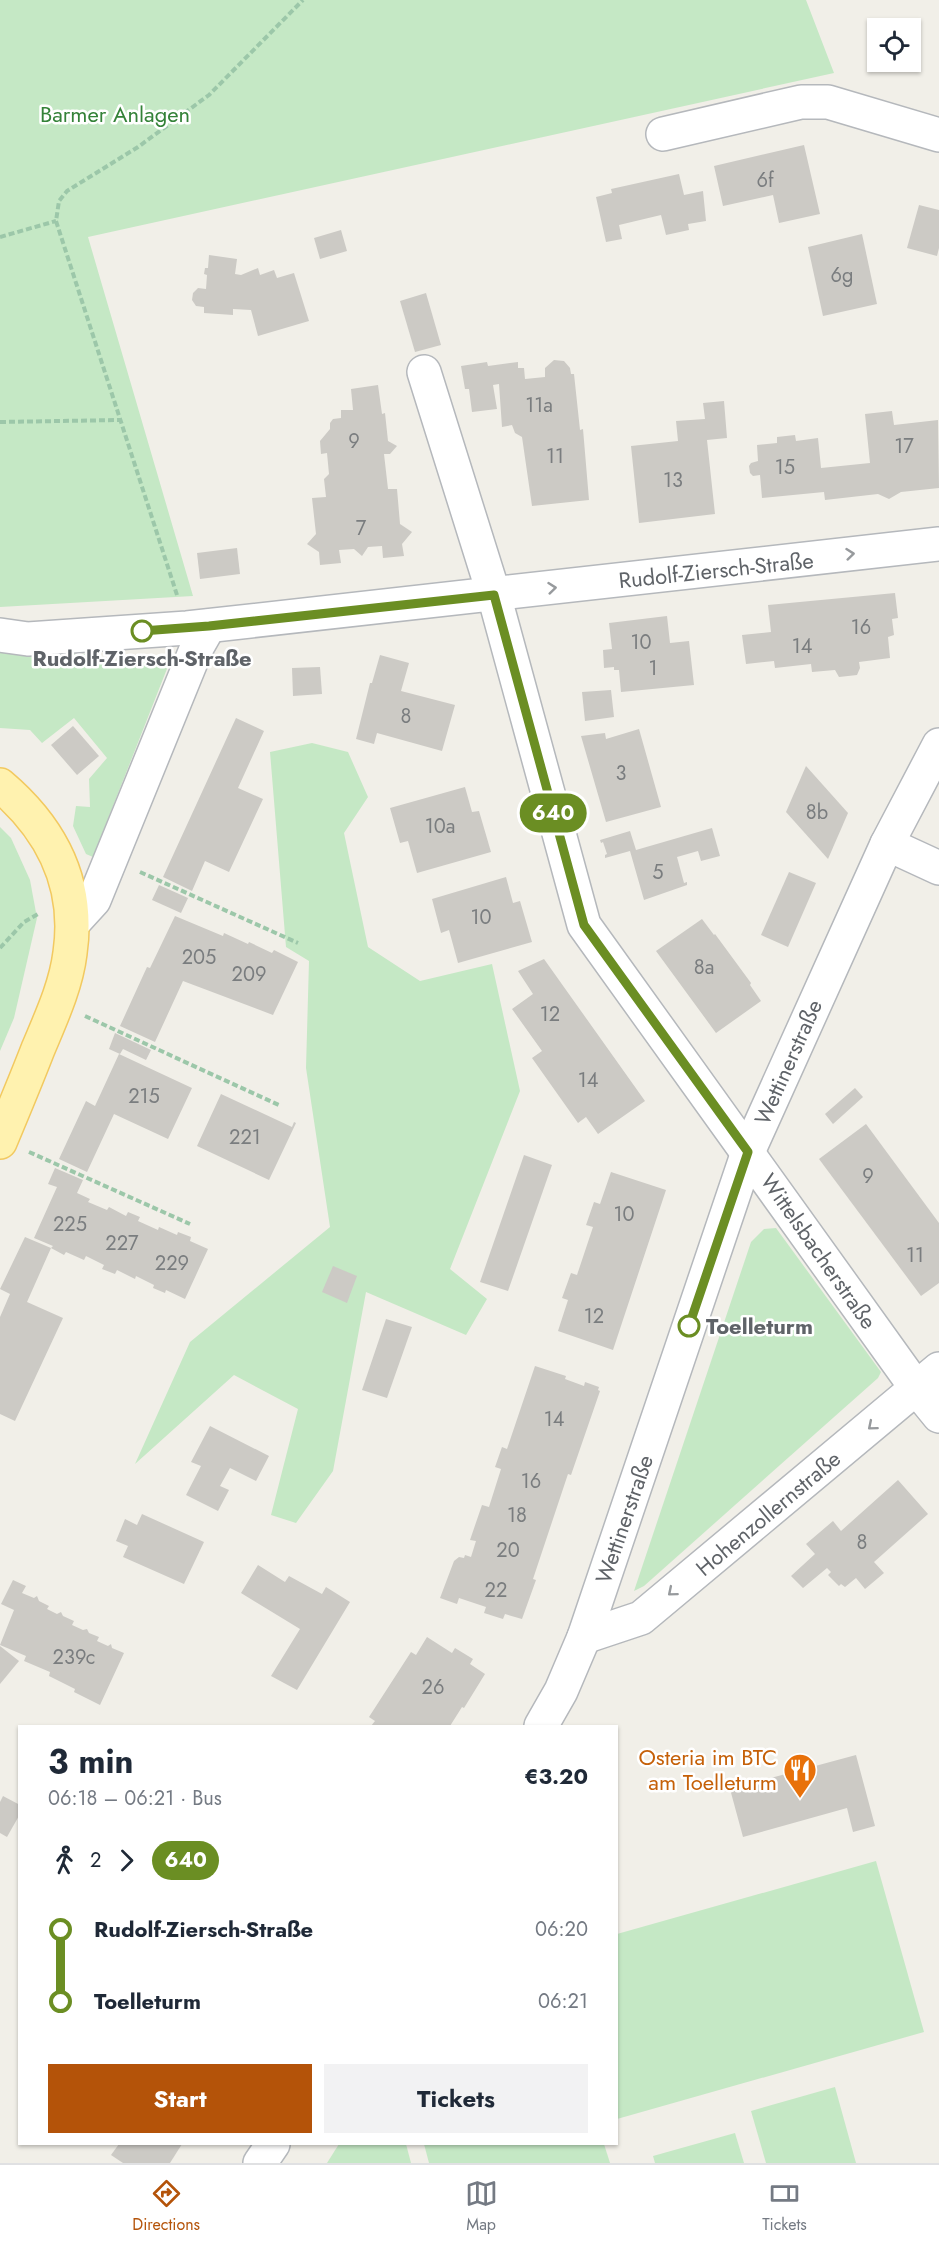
<!DOCTYPE html>
<meta charset="utf-8">
<style>
:root{--surface:#fff;--page:#f2f2f3;--text:#1f2937;--muted:#747a83;--line:#e0e1e3;--accent:#b45309}
body{margin:0;font-family:Jost,sans-serif;background:var(--page);color:var(--text);height:100vh;display:flex;flex-direction:column;font-size:22px;white-space:nowrap}
*{box-sizing:border-box;margin:0}
p{font-size:20px;color:var(--muted)}
.icon{flex:none;width:33px;height:33px;fill:none;stroke:currentColor;stroke-width:2;stroke-linecap:round;stroke-linejoin:round}
.map{position:relative;flex:1;overflow:hidden}
.panel{position:absolute;left:18px;top:1725px;width:600px;height:420px;display:flex;flex-direction:column;background:var(--surface);border-radius:0px;box-shadow:0 2px 4px #0004}
.panel>*{flex:none}
.badge{padding:0 12px;border-radius:20px;font-size:21px;line-height:39px}
.controls{position:absolute;left:867px;top:18px;display:grid;gap:12px}
.controls a{display:grid;place-items:center;width:54px;height:54px;border-radius:0px;background:var(--surface);box-shadow:0 2px 4px #0004;font-size:30px}
.map>.badge{position:absolute;translate:-50% -50%;box-shadow:0 0 0 3px #fff}
.legs{display:flex;align-items:center;gap:9px;height:66px;padding:0 30px;font-size:20px}
.legs p{margin-inline-start:auto}
.overview{display:flex;align-items:center;justify-content:space-between;height:102px;padding:0 30px}
h1{font-size:33px;font-weight:700;line-height:45px}
.cta{display:flex;gap:12px;margin-top:auto;padding:12px 30px}
.cta a{flex:1;height:69px;border-radius:0px;background:var(--accent);color:#fff;font-size:24px;font-weight:700;line-height:69px;text-align:center}
.cta a+a{background:var(--page);color:var(--text)}
ul{padding:0 30px;list-style:none}
li{display:flex;align-items:center;gap:21px;height:72px;font-size:22px}
li i{display:grid;place-items:center;width:9px;height:100%;margin:0 8px;background:currentColor}
li i::after{content:'';width:15px;height:15px;margin:-8px;border:4px solid;border-radius:50%;background:var(--surface)}
li p{margin-inline-start:auto}
li:first-child i{background:linear-gradient(#0000 50%,currentColor 0)}
li:last-child i{background:linear-gradient(currentColor 50%,#0000 0)}
.tabs{display:flex;justify-content:space-around;align-items:center;height:84px;border-top:2px solid var(--line);background:var(--surface);font-size:16px;color:var(--muted)}
.tabs a{display:grid;justify-items:center;gap:3px}
.tabs .active{color:var(--accent)}
.map>svg:first-child{display:block}
.green{fill:#c5e8c5}
.building{fill:#cccac5}
.lines{fill:none;stroke-linecap:round;stroke-linejoin:round}
.minor-casing{stroke:#b5b8bc;stroke-width:36}
.major-casing{stroke:#f2c960;stroke-width:36}
.path{stroke:#9cc7a9;stroke-width:4;stroke-dasharray:6 3;stroke-linecap:butt}
.minor{stroke:#fff;stroke-width:33}
.major{stroke:#fff2af;stroke-width:33}
.oneway{stroke:#979a9d}
.line-1-casing{stroke:#fff;stroke-width:14}
.line-1{stroke:#6b8e23;stroke-width:9}
.stop-1-dot{fill:#fff;stroke:#6b8e23;stroke-width:3}
.labels{text-anchor:middle;dominant-baseline:central;stroke-width:5;stroke-linejoin:round;paint-order:stroke}
.number-label{font-size:20px;fill:#7a7d7f}
.park-label{font-size:22px;fill:#348238;stroke:#fff}
.street-label{font-size:22px;fill:#5f6368;stroke:#fff}
.stop-label{font-size:22px;font-weight:bold;fill:#5f6368;stroke:#fff}
.food-label{font-size:22px;fill:#c56008;stroke:#fff;text-anchor:end}
</style>
<div class="map">
<svg width="939" height="2163" viewBox="0 0 939 2163">
<rect width="100%" height="100%" fill="#f1efe8"/>
<!-- green -->
<g class="green">
<path d="M0,0h806l28,73 -746,164 105,359 -193,11z"/>
<path d="M0,652l24,3 61,-1 1,9 86,-7 -79,201 -7,-3 -13,-28 3,-20 14,1 -1,-28 18,-21 -33,-40 -32,25 -12,-13 -30,-2z"/>
<path d="M312,743l36,9 20,45 -24,36 24,114 52,34 72,-17 28,127 -70,178 37,30 -21,36 -100,-43 -33,179 -37,52 -25,-8 27,-106 -64,-34 -99,89 55,-122 140,-115 -24,-159 3,-107 -23,-14 -16,-195z"/>
<path d="M0,827l11,11 19,42 7,38 -23,100 -14,33z"/>
<path d="M776,1228l105,144 -3,6 -234,208 -10,5 117,-349 13,-13z"/>
<path d="M876,1861l48,171 -307,87v-185z"/>
<path d="M835,2087l21,76h-90l-15,-52z"/>
<path d="M735,2133l9,30h-89l-2,-7z"/>
<path d="M339,2144h67l5,19h-84z"/>
<path d="M424,2144h180l6,19h-181z"/>
</g>
<!-- building -->
<g class="building">
<path d="M804,145l16,69 -41,9 -6,-28 -50,11 -9,-40z"/>
<path d="M679,174l5,21 19,-4 3,30 -18,3 1,6 -23,5 -5,-20 -42,10 3,14 -16,3 -10,-45 16,-4 -1,-4z"/>
<path d="M919,205l20,5v38l-2,8 -30,-8z"/>
<path d="M341,230l6,21 -27,8 -6,-21z"/>
<path d="M862,234l15,70 -54,12 -15,-69z"/>
<path d="M209,255l28,4 -2,15 6,1 17,-7 2,7 14,-5 3,8 17,-5 15,48 -51,15 -7,-26 -18,-1v6l-29,-2v-6l-8,-1 -4,-6 1,-7 5,-5 8,1 1,-14 -3,-1 1,-6h3z"/>
<path d="M426,293l15,52 -26,7 -15,-51z"/>
<path d="M554,360l10,1 6,7 1,6h3l6,56 3,-1 6,71 -57,6 -10,-69 -7,-4 -3,-8 -10,2 -3,-43 -6,1 4,24 -25,3 -3,-23h-4l-4,-23 26,-4 1,4 30,-4v6h6l1,11 20,-2v-9z"/>
<path d="M378,385l4,29 3,-1 3,28 9,5 -7,8h-6l4,35h9l3,35 12,8 -10,12 2,12 -21,2 -1,-12 -14,1 -6,9 -8,-7 -15,1 2,13 -21,2 -1,-13 -12,-8 9,-10 -4,-36 14,-1 -2,-18 5,-5 -2,-21 -6,1 -1,-13 10,-12v-6l3,-4 8,-1v-8h12l-2,-21z"/>
<path d="M724,401l3,37 -20,2 8,74 -76,9 -8,-77 47,-5 -2,-20 29,-2 -2,-16z"/>
<path d="M892,411l2,14 44,-5 1,68 -38,4 -12,7 -11,-5 -53,6 -1,-8 -62,6 -2,-23 -7,1 -3,-3 -1,-7 2,-3 7,-2 -1,-16 20,-2v-6l18,-2 1,6 22,-3 3,30 49,-5 -5,-49z"/>
<path d="M237,548l3,26 -40,5 -3,-26z"/>
<path d="M895,593l3,25 -6,1 2,16 -6,2 2,21 -31,4 1,6 -3,7 -18,2 -4,-7 -23,2 -1,-8 -36,4 -1,-7 -28,3 -4,-29 29,-3 -3,-27z"/>
<path d="M667,616l3,27 19,-2 5,44 -73,7 -2,-22h-5v-3l-10,1 -1,-18 9,-1 -3,-26z"/>
<path d="M380,655l29,8 -8,28 54,14 -13,46 -65,-18 -3,11 -18,-5 14,-56h2z"/>
<path d="M320,667l2,27 -29,2 -1,-28z"/>
<path d="M611,690l3,27 -29,4 -3,-29z"/>
<path d="M236,718l28,13 -26,57 25,11 -34,73 -24,-11 -13,30 -29,-14z"/>
<path d="M73,726l26,30 -22,19 -26,-30z"/>
<path d="M639,729l22,78 -55,15 -25,-86 24,-3 1,6z"/>
<path d="M806,766l42,47 -20,46 -42,-47z"/>
<path d="M465,787l7,25 7,-1 12,41 -74,21 -9,-32 -8,2 -10,-35z"/>
<path d="M712,828l8,28 -19,5 -3,-10 -21,6 7,26 3,-1v3l-43,15 -14,-49 -25,7v-3l2,-1 -4,-12 -2,1 -1,-3 30,-9 6,19z"/>
<path d="M789,872l27,11 -28,64 -27,-12z"/>
<path d="M506,877l7,26 7,-2 12,41 -74,21 -9,-33 -8,3 -9,-34z"/>
<path d="M159,885l29,13 -7,15 -29,-13z"/>
<path d="M175,916l48,20 1,-3 24,11 1,-2 23,11 2,-3 24,12 -25,53 -90,-34 -28,61 -35,-16 27,-59 3,1z"/>
<path d="M702,919l12,16 1,-1 36,49 -1,2 11,16 -45,32 -60,-82z"/>
<path d="M544,959l101,142 -47,33 -12,-17 -8,6 -46,-65 10,-7 -30,-42 21,-15 -15,-23z"/>
<path d="M115,1033l36,17 -5,10 -23,-11 -3,5 -11,-5z"/>
<path d="M119,1054l73,34 -24,51 -54,-25 -27,58 -28,-13 27,-58 9,5z"/>
<path d="M855,1088l8,9 -30,27 -8,-10z"/>
<path d="M221,1094l71,33 2,-5 2,1 -27,57 -72,-34z"/>
<path d="M866,1124l73,99v60l-18,13 -102,-137z"/>
<path d="M524,1155l28,10 -44,126 -28,-9z"/>
<path d="M55,1168l28,12 -6,13 13,6 -2,3 19,8 2,-3 17,9 2,-4 12,5 -2,4 20,9 1,-3 18,8 1,-3 13,5 -1,4 18,8 -23,50 -19,-9 -1,3 -12,-5 1,-3 -18,-9 -1,3 -18,-9 -2,4 -13,-5 2,-4 -18,-9 -2,4 -18,-8 -2,3 -13,-7 2,-2 -19,-8 23,-51 -9,-3z"/>
<path d="M611,1172l55,18 -53,160 -55,-19 10,-31 -6,-2 9,-25 6,2 16,-48 -7,-2 8,-23 6,2z"/>
<path d="M25,1237l26,11 -24,54 36,16 -48,103 -15,-7v-97l10,-23 -10,-5z"/>
<path d="M333,1266l24,10 -10,27 -25,-11z"/>
<path d="M386,1319l26,8 -25,71 -25,-8z"/>
<path d="M535,1366l31,10 -1,3 19,7 1,-4 14,5 -1,3 2,1 -29,84 -3,-1 -35,105 3,1 -14,39 -17,-5 -2,5 -19,-6 2,-6 -27,-9 -2,6 -17,-6 14,-37 5,-4 5,1 1,-3 6,2 5,-16 -6,-1 12,-35 7,2 12,-38 -6,-2 7,-20 5,2z"/>
<path d="M210,1426l59,30 -13,25 -26,-13 -10,18 9,4 -11,21 -32,-16 15,-29 -10,-4z"/>
<path d="M898,1480l30,34 -54,48 10,11 -19,16 -9,-11 -11,9 -4,-3 -2,2 -11,-11 3,-3 -4,-4 -24,20 -12,-12 24,-22 -9,-10 27,-23 8,10z"/>
<path d="M142,1514l62,28 -20,42 -61,-27 5,-11 -12,-5 9,-22 12,6z"/>
<path d="M258,1565l27,17 4,-6 33,18 4,-7 24,15 -53,88 -26,-14 29,-47 -59,-36z"/>
<path d="M13,1580l13,6 -4,7 12,5 3,-2 2,5 10,5 -2,3 10,5 4,-2 2,4 11,5 -2,4 11,5 4,-1 2,4 10,4 -2,4 11,5 3,-2 1,4 12,5 -24,52 -26,-13 1,-3 -26,-13 1,-4 -26,-11 2,-5 -26,-11 14,-35 -13,-6z"/>
<path d="M427,1637l25,16 3,-5 18,11 -3,5 15,10 -21,34 -2,-1 -12,19h-79l4,-5 -6,-4 42,-65 5,3z"/>
<path d="M0,1646l19,15 -19,23z"/>
<path d="M856,1755l19,71 -22,6 -6,-24 -104,29 -13,-48z"/>
<path d="M3,1796l17,9v9l-13,23 -7,-4v-31z"/>
<path d="M119,2144h63l-12,19h-47l-12,-8z"/>
</g>
<g class="lines">
<defs>
<g id="minor">
<path d="M663,134l138,-32h27l111,33"/>
<path d="M424,372l70,223 90,330 333,464 22,27"/>
<path d="M0,635l28,4 159,-11 752,-84"/>
<path d="M887,844l52,24"/>
<path d="M73,923l21,-23 103,-253 12,-21"/>
<path d="M584,1637l57,-19 298,-249"/>
<path d="M541,1726l20,-35 23,-54 164,-485 139,-308 52,-99"/>
<path d="M260,2163l13,-19"/>
</g>
<path id="major" d="M0,785c52,44 80,99 70,168 -4,33 -19,65 -32,96 -12,31 -25,62 -38,93"/>
</defs>
<!-- minor casing -->
<use href="#minor" class="minor-casing"/>
<!-- major casing -->
<use href="#major" class="major-casing"/>
<!-- path -->
<g class="path">
<path d="M0,237l56,-16"/>
<path d="M0,422l120,-2"/>
<path d="M177,595l-121,-374 3,-20 8,-10 71,-44 71,-52 94,-95"/>
<path d="M140,872l158,71"/>
<path d="M0,948l24,-26 14,-8"/>
<path d="M85,1016l196,90"/>
<path d="M29,1152l161,72"/>
</g>
<!-- minor -->
<use href="#minor" class="minor"/>
<!-- major -->
<use href="#major" class="major"/>
</g>
<!-- one-way arrows -->
<defs><path id="oneway-chevron" d="M-2-3.5L2.5 0L-2 3.5" fill="none" stroke-width="1.6" stroke-linecap="round" stroke-linejoin="round" transform="scale(1.5)"/></defs>
<g class="oneway">
<use href="#oneway-chevron" transform="translate(850 554) rotate(-6)"/>
<use href="#oneway-chevron" transform="translate(552 588) rotate(-6)"/>
<use href="#oneway-chevron" transform="translate(872 1426) rotate(140)"/>
<use href="#oneway-chevron" transform="translate(672 1592) rotate(140)"/>
</g>
<g class="lines">
<defs>
<path id="line-1" d="M142,631l67,-5 285,-31 90,330 164,227 -59,174"/>
</defs>
<!-- line-1 casing -->
<use href="#line-1" class="line-1-casing"/>
<!-- line-1 -->
<use href="#line-1" class="line-1"/>
</g>
<!-- icons -->
<defs>
<symbol id="restaurant-pin" viewBox="-11 -11 22 30"><path d="M0 17L-7.5 6A9.5 9.5 0 1 1 7.5 6Z" fill="#e8710a" stroke="#fff"/><path d="M-5-6h1v4h1v-4h1v4h1v-4h1v5L-1.5 .5V6h-2V.5L-5-1ZM5-6V6H3V1.5H1.5Q1.5-4 5-6Z" fill="#fff"/></symbol>
</defs>
<g fill-rule="evenodd">
<use href="#restaurant-pin" x="781" y="1751" width="38" height="52"/>
</g>
<!-- markers -->
<g class="stop-1-dot">
<circle cx="142" cy="631" r="10"/>
<circle cx="689" cy="1326" r="10"/>
</g>
<g class="labels">
<!-- number labels -->
<g class="number-label">
<text x="765" y="180">6f</text>
<text x="842" y="275">6g</text>
<text x="539" y="405">11a</text>
<text x="354" y="441">9</text>
<text x="904" y="446">17</text>
<text x="555" y="456">11</text>
<text x="785" y="467">15</text>
<text x="673" y="480">13</text>
<text x="361" y="528">7</text>
<text x="861" y="627">16</text>
<text x="641" y="642">10</text>
<text x="802" y="646">14</text>
<text x="653" y="668">1</text>
<text x="406" y="716">8</text>
<text x="621" y="773">3</text>
<text x="817" y="812">8b</text>
<text x="440" y="826">10a</text>
<text x="658" y="872">5</text>
<text x="481" y="917">10</text>
<text x="199" y="957">205</text>
<text x="704" y="967">8a</text>
<text x="249" y="974">209</text>
<text x="550" y="1014">12</text>
<text x="588" y="1080">14</text>
<text x="144" y="1096">215</text>
<text x="245" y="1137">221</text>
<text x="868" y="1176">9</text>
<text x="624" y="1214">10</text>
<text x="70" y="1224">225</text>
<text x="122" y="1243">227</text>
<text x="915" y="1255">11</text>
<text x="172" y="1263">229</text>
<text x="594" y="1316">12</text>
<text x="554" y="1419">14</text>
<text x="531" y="1481">16</text>
<text x="517" y="1515">18</text>
<text x="862" y="1542">8</text>
<text x="508" y="1550">20</text>
<text x="496" y="1590">22</text>
<text x="74" y="1657">239c</text>
<text x="433" y="1687">26</text>
</g>
<!-- park labels -->
<g class="park-label">
<text x="115" y="114">Barmer Anlagen</text>
</g>
<!-- street labels -->
<g class="street-label">
<text transform="translate(716 570) rotate(-6)">Rudolf-Ziersch-Straße</text>
<text transform="translate(788 1062) rotate(-66)">Wettinerstraße</text>
<text transform="translate(819 1251) rotate(55)">Wittelsbacherstraße</text>
<text transform="translate(768 1513) rotate(-40)">Hohenzollernstraße</text>
<text transform="translate(624 1519) rotate(-71)">Wettinerstraße</text>
</g>
<!-- stop labels -->
<g class="stop-label">
<text x="142" y="658">Rudolf-Ziersch-Straße</text>
<text x="706" y="1326" text-anchor="start">Toelleturm</text>
</g>
<!-- food labels -->
<g class="food-label">
<text x="777" y="1757">Osteria im BTC<tspan x="777" dy="25">am Toelleturm</tspan></text>
</g>
</g>
</svg>
<div class="controls">
<a><svg class="icon" aria-label="locate" viewBox="0 0 24 24"><circle cx="12" cy="12" r="6"/><path d="M12 2v4M12 18v4M2 12h4M18 12h4"/></svg></a>
</div>
<b class="badge" style="left:553px;top:813px;background:#6b8e23;color:#fff">640</b>
<section class="panel">
<div class="overview"><div><h1>3 min</h1><p>06:18 – 06:21 · Bus</p></div><b>€3.20</b></div>
<div class="legs"><svg class="icon" aria-label="walk" viewBox="0 0 24 24"><circle cx="13" cy="4" r="2"/><path d="M13 8l-2 6 4 7M11 14l-3 7M7 12l3-4h3l4 4"/></svg>2<svg class="icon" aria-label="forward" viewBox="0 0 24 24"><path d="M9 5l7 7-7 7"/></svg><b class="badge" style="background:#6b8e23;color:#fff">640</b></div>
<ul>
<li><i style="color:#6b8e23"></i><b>Rudolf-Ziersch-Straße</b><p>06:20</p></li>
<li><i style="color:#6b8e23"></i><b>Toelleturm</b><p>06:21</p></li>
</ul>
<div class="cta"><a>Start</a><a>Tickets</a></div>
</section>
</div>
<nav class="tabs">
<a class="active"><svg class="icon" aria-label="directions" viewBox="0 0 24 24"><path d="M12 3l9 9-9 9-9-9zM9 14v-3h6M13 9l2 2-2 2"/></svg>Directions</a>
<a><svg class="icon" aria-label="map" viewBox="0 0 24 24"><path d="M3 6l6-2 6 2 6-2v14l-6 2-6-2-6 2zM9 4v14M15 6v14"/></svg>Map</a>
<a><svg class="icon" aria-label="tickets" viewBox="0 0 24 24"><path d="M3 7h18v10H3zM15 7v10"/></svg>Tickets</a>
</nav>
